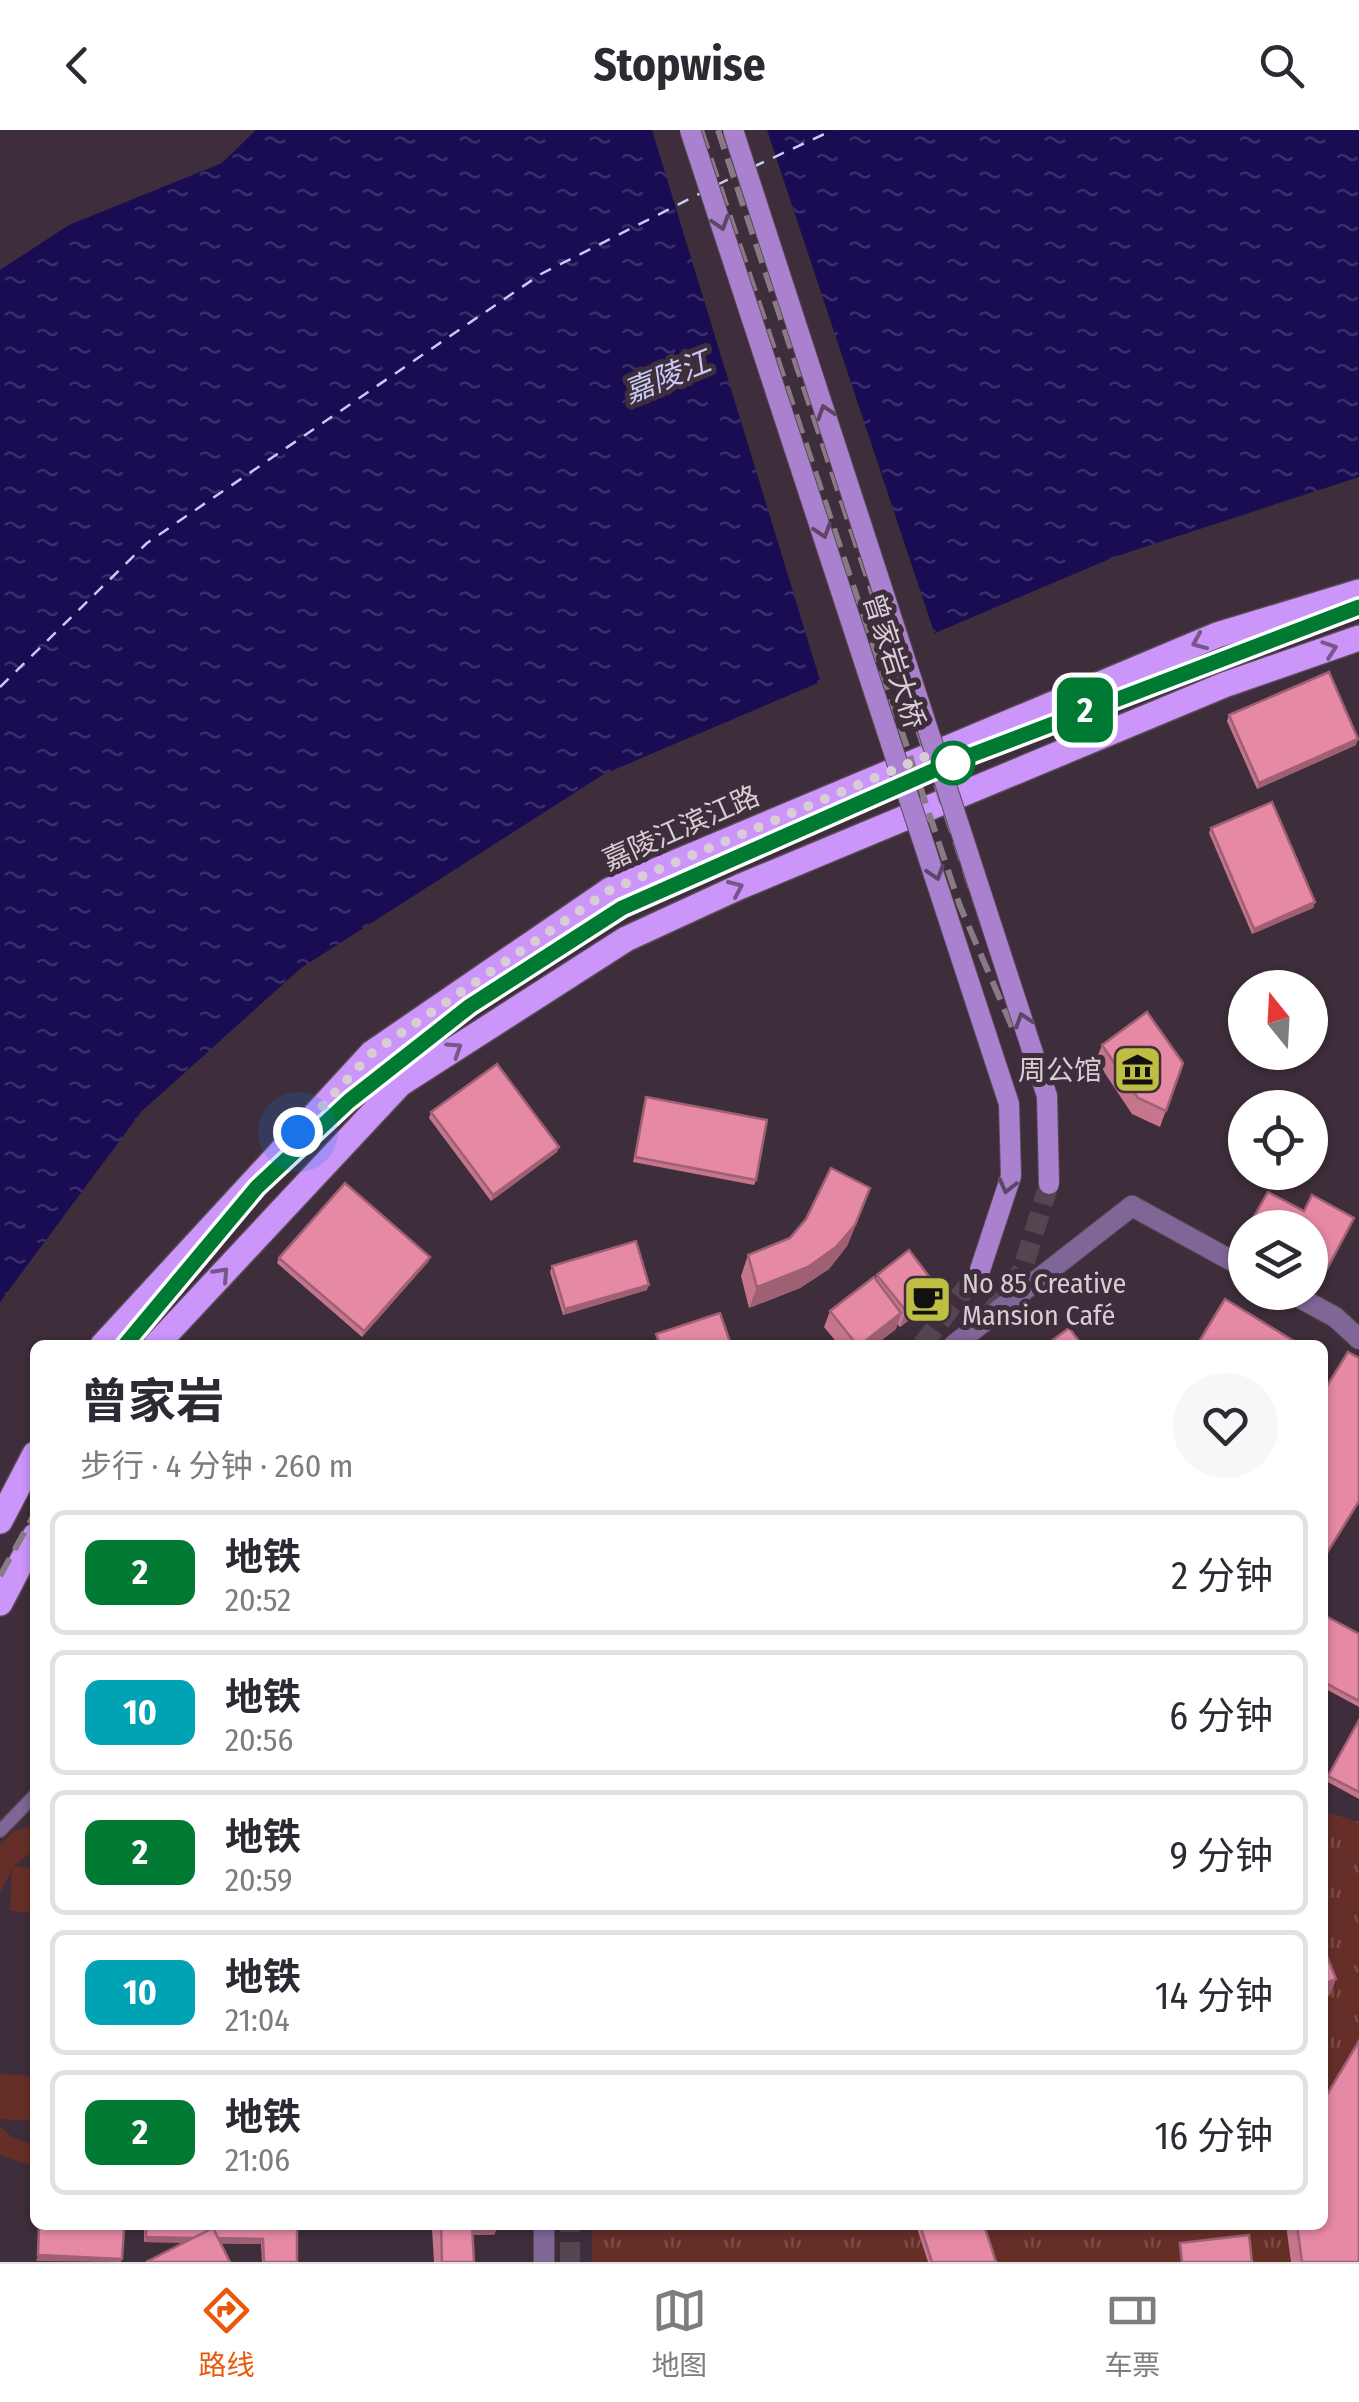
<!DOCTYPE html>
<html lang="zh">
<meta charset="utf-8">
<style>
:root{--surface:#fff;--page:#f7f7f7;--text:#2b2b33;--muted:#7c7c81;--line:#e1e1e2;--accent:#ea580c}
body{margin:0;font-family:"Fira Sans Condensed","Noto Sans SC",sans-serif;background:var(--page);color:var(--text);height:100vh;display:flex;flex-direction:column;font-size:38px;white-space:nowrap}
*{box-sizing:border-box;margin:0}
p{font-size:32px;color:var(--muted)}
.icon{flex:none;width:55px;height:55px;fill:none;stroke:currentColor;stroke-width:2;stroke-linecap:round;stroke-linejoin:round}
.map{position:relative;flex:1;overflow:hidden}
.sheet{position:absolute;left:30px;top:1210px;width:1298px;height:890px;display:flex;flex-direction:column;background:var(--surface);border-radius:15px;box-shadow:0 2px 8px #0004}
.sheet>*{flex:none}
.badge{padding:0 20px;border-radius:15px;font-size:35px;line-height:65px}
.needle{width:65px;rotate:342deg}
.fabs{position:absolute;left:1228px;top:840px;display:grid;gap:20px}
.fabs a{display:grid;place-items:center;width:100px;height:100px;border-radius:50%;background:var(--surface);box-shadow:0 2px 8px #0004;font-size:50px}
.you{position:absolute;width:50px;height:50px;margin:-25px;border:8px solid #fff;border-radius:50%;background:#1a73e8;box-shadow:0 0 0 15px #1a73e833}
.map>.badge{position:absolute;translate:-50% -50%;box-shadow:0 0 0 5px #fff}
.round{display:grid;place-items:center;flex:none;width:105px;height:105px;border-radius:52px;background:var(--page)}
.overview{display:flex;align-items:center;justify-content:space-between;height:170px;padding:0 50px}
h1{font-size:48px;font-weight:700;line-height:75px}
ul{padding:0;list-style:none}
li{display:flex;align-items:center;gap:30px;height:125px;margin:0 20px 15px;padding:0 30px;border:5px solid var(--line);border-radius:15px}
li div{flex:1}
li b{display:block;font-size:38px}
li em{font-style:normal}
li .badge{min-width:110px;font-weight:700;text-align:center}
header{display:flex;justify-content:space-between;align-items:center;height:130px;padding:0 50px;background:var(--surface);font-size:45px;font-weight:700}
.tab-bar{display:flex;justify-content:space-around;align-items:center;height:140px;border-top:2px solid var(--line);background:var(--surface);font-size:28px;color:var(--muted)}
.tab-bar a{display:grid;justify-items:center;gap:5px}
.tab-bar .on{color:var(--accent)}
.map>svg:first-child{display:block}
.park{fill:url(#park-tufts)}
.pitch{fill:#652f28}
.water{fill:url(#water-ripples)}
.pier{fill:#3e2d3a}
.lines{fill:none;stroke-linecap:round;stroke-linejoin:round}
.ferry{stroke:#c6caf4;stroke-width:2.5;stroke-dasharray:12 10;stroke-linecap:butt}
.secondary-tunnel{stroke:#554551;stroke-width:20;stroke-dasharray:20 10;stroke-linecap:butt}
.service-casing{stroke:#5a4a56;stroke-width:15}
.minor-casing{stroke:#5a4a56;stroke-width:22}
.tertiary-casing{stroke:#5a4a56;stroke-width:22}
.primary-casing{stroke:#5a4a56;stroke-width:28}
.service{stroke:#7f6697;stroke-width:12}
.minor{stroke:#7f6697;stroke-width:20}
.tertiary{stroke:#7f6697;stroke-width:20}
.primary{stroke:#cb95fa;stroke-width:25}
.rail{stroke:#897b86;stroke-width:6;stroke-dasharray:20 10;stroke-linecap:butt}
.secondary-bridge-casing{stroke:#5a4a56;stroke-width:22;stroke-linecap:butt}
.secondary-bridge{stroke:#aa81cf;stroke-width:20}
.wall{fill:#c5768d}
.shaded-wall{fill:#a06073}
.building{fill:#e589a4;stroke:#a06073;stroke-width:2.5}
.oneway{stroke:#5e4667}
.oneway2{stroke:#765787}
.line-casing{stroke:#fff;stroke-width:22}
.line{stroke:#007a33;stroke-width:15}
.walk{stroke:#d8cdd5;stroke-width:10;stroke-dasharray:0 18}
.stop-dot{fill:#fff;stroke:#007a33;stroke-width:5}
.labels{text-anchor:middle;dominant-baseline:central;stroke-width:10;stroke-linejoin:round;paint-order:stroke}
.street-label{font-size:28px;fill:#d8cdd5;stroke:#3e2d3a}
.poi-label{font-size:28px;fill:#d8cdd5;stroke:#3e2d3a;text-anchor:end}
.water-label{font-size:30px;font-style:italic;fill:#c6caf4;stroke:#3e2d3a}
</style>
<header><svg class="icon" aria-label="back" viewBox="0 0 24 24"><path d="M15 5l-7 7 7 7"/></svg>Stopwise<svg class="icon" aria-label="search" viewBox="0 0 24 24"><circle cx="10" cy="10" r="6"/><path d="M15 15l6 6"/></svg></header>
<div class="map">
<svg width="1359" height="2132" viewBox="0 0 1359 2132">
<defs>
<pattern id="park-tufts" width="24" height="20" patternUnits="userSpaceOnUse" patternTransform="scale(2.5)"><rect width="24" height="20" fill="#652f28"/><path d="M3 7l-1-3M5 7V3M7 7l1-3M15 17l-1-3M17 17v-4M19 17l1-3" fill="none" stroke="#7a4c46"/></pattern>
<pattern id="water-ripples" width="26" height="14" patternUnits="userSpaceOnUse" patternTransform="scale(2.5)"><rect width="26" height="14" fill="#190c52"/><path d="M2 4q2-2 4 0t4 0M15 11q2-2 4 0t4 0" fill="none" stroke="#3a2e6a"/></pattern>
</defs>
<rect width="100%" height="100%" fill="#3e2d3a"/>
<!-- park -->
<g class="park">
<path d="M1323,1681l36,11v227l-36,62z"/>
<path d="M592,2095h694l5,37h-699z"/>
</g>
<!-- pitch -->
<g class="pitch">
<path d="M35,1695v25l-22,16 22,2v45l-25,-2 2,-42 -12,24v-48l14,-14z"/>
<path d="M0,1944l35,2v45l-35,-2z"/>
<path d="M0,1996l13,12 22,7v22l-35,-12z"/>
</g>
<!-- water -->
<path class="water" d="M256,0h1103v347l-245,80 -510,217 -303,194 -160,144 -141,190v-1032l69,-45 153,-62z"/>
<!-- pier -->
<path class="pier" d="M652,0h115l169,508 -114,49z"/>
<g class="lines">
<!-- ferry -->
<g class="ferry">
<path d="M753,37l80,-37"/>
<path d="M717,55l20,-10"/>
<path d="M0,557l147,-144 394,-269 160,-81"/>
</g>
<!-- secondary-tunnel -->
<g class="secondary-tunnel">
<path d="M992,1181l30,-40 27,-87"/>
<path d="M922,1215l58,-75"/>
<path d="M570,2132v-37"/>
</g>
<defs>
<path id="service" d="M0,1701l35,-36"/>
<g id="minor">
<path d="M1132,1076l113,62"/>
<path d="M1289,1162l46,25 24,22"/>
</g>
<g id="tertiary">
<path d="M954,1215l178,-139"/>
<path d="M544,2095v37"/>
</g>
<g id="primary">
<path d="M103,1215l269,-292 238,-163 607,-255 142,-43"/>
<path d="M156,1215l244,-261 226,-145 113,-52 485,-202 135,-47"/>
<path d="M0,1391l35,-67"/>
<path d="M0,1473l35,-67"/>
</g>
</defs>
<!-- service casing -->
<use href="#service" class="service-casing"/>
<!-- minor casing -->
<use href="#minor" class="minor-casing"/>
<!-- tertiary casing -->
<use href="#tertiary" class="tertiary-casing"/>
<!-- primary casing -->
<use href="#primary" class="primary-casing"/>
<!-- service -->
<use href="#service" class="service"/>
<!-- minor -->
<use href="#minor" class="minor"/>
<!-- tertiary -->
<use href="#tertiary" class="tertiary"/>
<!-- primary -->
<use href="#primary" class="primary"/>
<!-- rail -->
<g class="rail">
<path d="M701,0l259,776 52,121"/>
<path d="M718,0l257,771 54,126"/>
<path d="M125,1215l132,-158 92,-86 121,-96 152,-97 331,-145 406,-156"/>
<path d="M0,1446l35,-63"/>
</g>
<defs>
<g id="secondary-bridge">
<path d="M690,0l319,974 2,72 -31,94"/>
<path d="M733,0l314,966 2,88"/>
</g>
</defs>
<!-- secondary-bridge casing -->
<use href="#secondary-bridge" class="secondary-bridge-casing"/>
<!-- secondary-bridge -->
<use href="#secondary-bridge" class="secondary-bridge"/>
</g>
<!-- wall -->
<g class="wall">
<path d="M1229,585l127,30 -99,44 -30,-68z"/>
<path d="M1211,698l104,74 -2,6 -61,26 -43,-101z"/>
<path d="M1102,915l81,18 -23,64 -28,-13 -36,-54z"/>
<path d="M646,967l110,83 -2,5 -121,-23z"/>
<path d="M431,982l128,35 -2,5 -66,49 -62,-83z"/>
<path d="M862,1080l-15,36 -18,23 -29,19 -51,20 -8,-32 7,-21z"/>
<path d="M1354,1088l-29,56 -15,-8v-38z"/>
<path d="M430,1127l-2,5 -66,75 -85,-74 2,-5z"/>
<path d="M552,1136l95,24 -84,25 -13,-43z"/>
<path d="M877,1145l60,12 -5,16 -32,24 -3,-3 -1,5 -21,16h-36l-15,-18 6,-16 46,-32z"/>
<path d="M1322,1484l37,20v73l-37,-20z"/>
<path d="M1359,1590v79l-33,-18z"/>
<path d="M144,2095h153v37h-35l-1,-18 -117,-2z"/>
<path d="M434,2095h64l-4,10h-21l1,27h-40l-2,-33z"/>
<path d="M916,2095h68l12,37h-68z"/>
<path d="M1286,2095h36l37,37h-68z"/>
</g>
<!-- shaded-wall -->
<g class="shaded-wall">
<path d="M1358,609l-2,6 -99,44 2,-6z"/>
<path d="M1315,772l-2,6 -61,26 2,-5z"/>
<path d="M559,1017l-2,5 -66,49 2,-6z"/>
<path d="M870,1058l-23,58 -18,23 -29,19 -51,20 8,-21z"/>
<path d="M430,1127l-2,5 -66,75 2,-6z"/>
<path d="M649,1155l-2,5 -84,25 2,-6z"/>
<path d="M937,1157l-5,16 -32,24 6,-16z"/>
<path d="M901,1183l-5,16 -21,16h-15z"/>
<path d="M1336,1849l-6,16 -8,3v-13z"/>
<path d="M468,2095h30l-4,10h-30z"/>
<path d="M146,2107l117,2 -2,5 -117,-2z"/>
<path d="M38,2125l84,4 -1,3 -85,-1z"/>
</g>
<!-- building -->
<g class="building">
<path d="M1329,542l29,67 -99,44 -30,-68z"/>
<path d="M1272,672l43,100 -61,27 -43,-101z"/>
<path d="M1147,882l36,51 -17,48 -28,-13 -36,-53z"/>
<path d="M497,934l62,83 -66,48 -62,-83z"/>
<path d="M646,967l121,23 -11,60 -121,-23z"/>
<path d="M831,1038l39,20 -15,37 -19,22 -28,20 -51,20 -9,-32 42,-17 16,-19z"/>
<path d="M345,1053l85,74 -66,74 -85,-73z"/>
<path d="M1268,1062l36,19 8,-16 42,23 -27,51 -17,-9v-32l-62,-1z"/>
<path d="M636,1111l13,44 -84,24 -13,-43z"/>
<path d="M909,1120l28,37 -31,24 -29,-36z"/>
<path d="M874,1147l27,36 -41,32h-3l-27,-34z"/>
<path d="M1225,1169l72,44 -1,2h-99z"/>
<path d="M720,1183l11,32h-71l-4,-11z"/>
<path d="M1069,1198l13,17h-36z"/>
<path d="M1348,1222l11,6v143l-37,60v-167z"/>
<path d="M1322,1484l37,20v67l-37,-20z"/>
<path d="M1359,1590v72l-31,-16z"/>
<path d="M1325,1821l11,28 -14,6v-33z"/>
<path d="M1359,1911v221h-57l-5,-37h25v-122z"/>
<path d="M39,2095l85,4 -2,30 -84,-4z"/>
<path d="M146,2095h151v37h-33l-1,-23 -45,-1 -5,-10 -19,10 -48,-1z"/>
<path d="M441,2095h31l2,37h-32z"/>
<path d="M920,2095h64l12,37h-64z"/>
<path d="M213,2098l17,34h-84z"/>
<path d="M1249,2105l3,27h-70l-2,-19z"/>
</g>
<!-- one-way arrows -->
<defs><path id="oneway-chevron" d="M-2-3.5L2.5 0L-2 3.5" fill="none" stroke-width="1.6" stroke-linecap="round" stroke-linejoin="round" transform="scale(2.5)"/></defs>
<g class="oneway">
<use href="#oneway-chevron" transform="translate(721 93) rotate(72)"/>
<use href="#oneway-chevron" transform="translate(825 282) rotate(-108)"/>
<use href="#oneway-chevron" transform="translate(823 401) rotate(72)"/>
<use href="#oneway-chevron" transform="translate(936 743) rotate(72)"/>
<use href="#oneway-chevron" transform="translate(1023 890) rotate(-108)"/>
<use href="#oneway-chevron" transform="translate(1007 1056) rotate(104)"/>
</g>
<g class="oneway2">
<use href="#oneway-chevron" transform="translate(1199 512) rotate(157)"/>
<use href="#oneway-chevron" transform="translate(1330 519) rotate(-19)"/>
<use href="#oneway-chevron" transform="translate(736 758) rotate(-24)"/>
<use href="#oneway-chevron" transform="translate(455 919) rotate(-33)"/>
<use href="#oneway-chevron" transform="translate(222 1144) rotate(-47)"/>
</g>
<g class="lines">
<defs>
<path id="line" d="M125,1215l132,-158 92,-86 121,-95 152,-98 331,-146 406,-155"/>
</defs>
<!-- line casing -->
<use href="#line" class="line-casing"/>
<!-- line -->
<use href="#line" class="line"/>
<!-- walk -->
<path class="walk" d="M298,1002l74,-79 238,-163 319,-135 24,8"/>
</g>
<!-- icons -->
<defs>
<symbol id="museum-square" viewBox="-11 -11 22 22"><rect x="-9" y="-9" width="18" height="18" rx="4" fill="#bebf42" stroke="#3e2d3a"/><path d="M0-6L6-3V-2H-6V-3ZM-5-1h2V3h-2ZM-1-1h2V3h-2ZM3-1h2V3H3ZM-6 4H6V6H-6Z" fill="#111"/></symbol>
<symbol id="cafe-square" viewBox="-11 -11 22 22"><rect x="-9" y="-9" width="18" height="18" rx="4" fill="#bebf42" stroke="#3e2d3a"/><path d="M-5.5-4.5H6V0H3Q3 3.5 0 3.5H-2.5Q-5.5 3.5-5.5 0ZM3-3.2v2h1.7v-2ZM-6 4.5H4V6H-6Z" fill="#111"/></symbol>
</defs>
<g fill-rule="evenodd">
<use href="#museum-square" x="1110" y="912" width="55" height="55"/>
<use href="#cafe-square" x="900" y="1142" width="55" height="55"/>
</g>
<!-- markers -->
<circle class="stop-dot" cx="953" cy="633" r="20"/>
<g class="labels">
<!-- street labels -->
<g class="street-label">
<text transform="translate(894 531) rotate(72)">曾家岩大桥</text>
<text transform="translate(681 698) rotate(-24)">嘉陵江滨江路</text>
</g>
<!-- poi labels -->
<g class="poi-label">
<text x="1102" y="940">周公馆</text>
<text x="962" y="1153" text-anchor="start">No 85 Creative<tspan x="962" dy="32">Mansion Café</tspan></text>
</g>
<!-- water labels -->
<g class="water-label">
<text transform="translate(667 247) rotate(-22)">嘉陵江</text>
</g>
</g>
</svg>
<div class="fabs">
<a><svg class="needle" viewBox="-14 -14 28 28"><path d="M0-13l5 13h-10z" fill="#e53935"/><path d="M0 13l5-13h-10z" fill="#7c7c81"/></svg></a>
<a><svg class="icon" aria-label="locate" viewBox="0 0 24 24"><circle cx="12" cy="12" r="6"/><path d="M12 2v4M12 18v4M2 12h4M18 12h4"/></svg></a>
<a><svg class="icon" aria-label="layers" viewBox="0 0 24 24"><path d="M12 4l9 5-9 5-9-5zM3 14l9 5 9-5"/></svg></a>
</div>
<div class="you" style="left:298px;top:1002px"></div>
<b class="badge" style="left:1085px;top:580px;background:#007a33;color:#fff">2</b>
<section class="sheet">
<div class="overview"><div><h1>曾家岩</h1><p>步行 · 4 分钟 · 260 m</p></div><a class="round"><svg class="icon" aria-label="heart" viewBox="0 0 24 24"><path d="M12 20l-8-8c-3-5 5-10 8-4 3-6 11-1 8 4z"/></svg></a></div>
<ul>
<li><span class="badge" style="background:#007a33;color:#fff">2</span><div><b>地铁</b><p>20:52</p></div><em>2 分钟</em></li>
<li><span class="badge" style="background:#00a3b4;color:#fff">10</span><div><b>地铁</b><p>20:56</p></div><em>6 分钟</em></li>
<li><span class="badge" style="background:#007a33;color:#fff">2</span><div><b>地铁</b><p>20:59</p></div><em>9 分钟</em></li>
<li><span class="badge" style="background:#00a3b4;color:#fff">10</span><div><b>地铁</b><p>21:04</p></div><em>14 分钟</em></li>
<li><span class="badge" style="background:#007a33;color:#fff">2</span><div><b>地铁</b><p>21:06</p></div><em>16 分钟</em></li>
</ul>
</section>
</div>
<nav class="tab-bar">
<a class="on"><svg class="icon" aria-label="directions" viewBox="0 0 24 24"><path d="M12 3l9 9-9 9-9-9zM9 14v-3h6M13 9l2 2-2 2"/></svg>路线</a>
<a><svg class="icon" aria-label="map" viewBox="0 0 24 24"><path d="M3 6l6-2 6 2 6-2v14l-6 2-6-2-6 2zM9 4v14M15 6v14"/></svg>地图</a>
<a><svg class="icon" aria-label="tickets" viewBox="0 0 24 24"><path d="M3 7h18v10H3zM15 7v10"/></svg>车票</a>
</nav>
